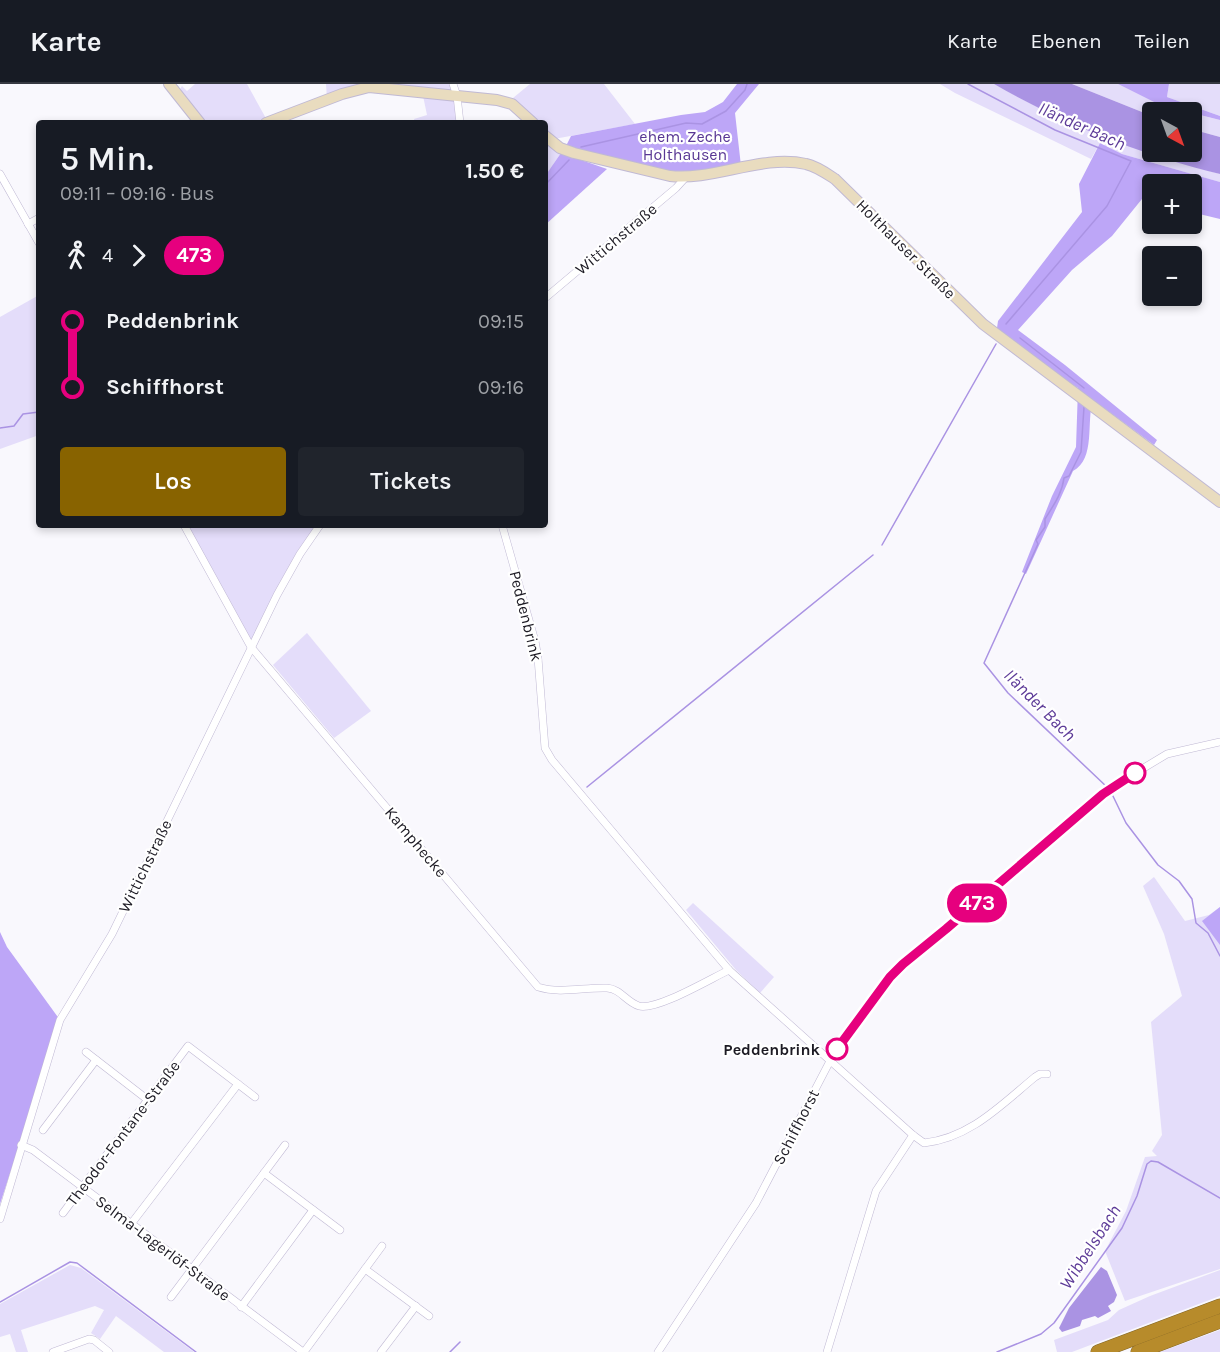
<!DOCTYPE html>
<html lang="de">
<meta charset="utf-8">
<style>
:root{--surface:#171b24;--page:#20242c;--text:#f1f3f6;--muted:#9ea1a6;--line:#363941;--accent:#886300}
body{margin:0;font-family:Karla,sans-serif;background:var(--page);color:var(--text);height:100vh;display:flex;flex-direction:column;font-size:22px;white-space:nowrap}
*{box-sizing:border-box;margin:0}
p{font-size:20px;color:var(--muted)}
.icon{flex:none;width:33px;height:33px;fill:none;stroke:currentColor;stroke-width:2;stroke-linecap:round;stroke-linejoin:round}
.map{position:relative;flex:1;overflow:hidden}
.details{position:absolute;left:36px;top:36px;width:512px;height:408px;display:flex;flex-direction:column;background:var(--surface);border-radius:6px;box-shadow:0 3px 9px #0003}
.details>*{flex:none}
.badge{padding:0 12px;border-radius:20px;font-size:21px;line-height:39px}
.needle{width:39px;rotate:139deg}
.tools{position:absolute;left:1142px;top:18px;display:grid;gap:12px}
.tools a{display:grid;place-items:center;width:60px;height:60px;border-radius:6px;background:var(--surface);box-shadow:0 3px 9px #0003;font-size:30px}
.map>.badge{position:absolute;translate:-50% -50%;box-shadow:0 0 0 3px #fff}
.legs{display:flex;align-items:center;gap:9px;height:66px;padding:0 24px;font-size:20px}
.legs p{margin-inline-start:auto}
.headline{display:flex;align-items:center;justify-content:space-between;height:102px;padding:0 24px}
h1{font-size:33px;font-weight:600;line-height:45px}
.action{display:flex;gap:12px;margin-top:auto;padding:12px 24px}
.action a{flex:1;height:69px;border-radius:6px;background:var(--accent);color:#fff;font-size:24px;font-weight:600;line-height:69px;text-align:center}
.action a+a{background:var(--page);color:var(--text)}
ul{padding:0 24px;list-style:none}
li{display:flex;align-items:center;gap:21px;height:66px;font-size:22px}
li i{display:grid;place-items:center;width:9px;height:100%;margin:0 8px;background:currentColor}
li i::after{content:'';width:15px;height:15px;margin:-8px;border:4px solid;border-radius:50%;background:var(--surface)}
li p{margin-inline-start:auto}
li:first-child i{background:linear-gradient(#0000 50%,currentColor 0)}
li:last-child i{background:linear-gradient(currentColor 50%,#0000 0)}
header{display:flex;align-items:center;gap:36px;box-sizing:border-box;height:84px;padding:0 30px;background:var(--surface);border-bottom:2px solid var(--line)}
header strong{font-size:28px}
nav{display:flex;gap:33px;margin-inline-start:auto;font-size:21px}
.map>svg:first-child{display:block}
.green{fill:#e4ddfa}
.forest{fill:#bda6f7}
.water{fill:#aa93e3}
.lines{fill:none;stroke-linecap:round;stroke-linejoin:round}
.stream{stroke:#aa93e3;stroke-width:1.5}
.street-casing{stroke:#c0b9d4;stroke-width:8}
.secondary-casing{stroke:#c0b9d4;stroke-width:12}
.highway-casing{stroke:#816429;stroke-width:15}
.street{stroke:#fff;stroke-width:7}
.secondary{stroke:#e9dcbf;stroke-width:10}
.highway{stroke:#b78b2b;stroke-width:14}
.line-1-casing{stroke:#fff;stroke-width:14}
.line-1{stroke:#e6007e;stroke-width:9}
.stop-1-dot{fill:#fff;stroke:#e6007e;stroke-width:3}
.labels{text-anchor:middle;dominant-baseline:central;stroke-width:4.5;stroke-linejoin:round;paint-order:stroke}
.park-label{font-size:16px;fill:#593794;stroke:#fff}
.street-label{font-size:16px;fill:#1d1b24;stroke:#fff}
.stop-label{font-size:16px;font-weight:bold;fill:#1d1b24;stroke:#fff;text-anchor:end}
.water-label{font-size:18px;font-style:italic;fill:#5d3b98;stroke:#fff}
</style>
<header>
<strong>Karte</strong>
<nav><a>Karte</a><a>Ebenen</a><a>Teilen</a></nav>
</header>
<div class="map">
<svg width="1220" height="1268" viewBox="0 0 1220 1268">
<rect width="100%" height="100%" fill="#f9f8fd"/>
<!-- green -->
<g class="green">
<path d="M195,0h52l21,38 -68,1 -20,-34 2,-3 5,5z"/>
<path d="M326,0h127l6,39h-44l-1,-4 13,-4 -5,-24 -53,-4 -42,12z"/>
<path d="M530,0h74l31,40 -81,15 -9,-10 -1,-6h-6l-25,-25z"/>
<path d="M940,0h54l49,26 62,26 76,27 39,11v8l-98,-28 -22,-11 -9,16 -136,-66z"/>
<path d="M1072,0h46l42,21 30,7h-38v4z"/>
<path d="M1169,0h51v32l-53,-19z"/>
<path d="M1191,29l29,7v17l-29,-8z"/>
<path d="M545,60l16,9 -16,23z"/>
<path d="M39,211v140l-39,14v-132z"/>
<path d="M184,441h136l-69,122z"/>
<path d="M307,549l64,78 -37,27 -61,-73z"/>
<path d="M1154,793l31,44 24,-6 11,-8v362l-95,32 -20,-50 21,-40 19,-54 12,-1 -5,-5 10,-16 -11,-113 31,-26 -18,-62 -21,-48z"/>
<path d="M693,819l81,74 -14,16 -24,-23 -50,-60z"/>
<path d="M70,1181l11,3 113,84h-30l-48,-36 -16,23 -9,-6 13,-23 -9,-4 -74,24 7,22h-12l-6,-18 -10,3v-33z"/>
<path d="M1220,1186v26l-148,56h-15l-3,-12 54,-20 11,-10 31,-14z"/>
<path d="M1220,1246v22h-60z"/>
</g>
<!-- forest -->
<g class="forest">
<path d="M737,0h22l-24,29 6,53 -56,10 -120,-28 6,-12 110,-21 24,-3 18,-10z"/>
<path d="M1118,0h51l-2,13 53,19v4l-60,-15z"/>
<path d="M1100,59l22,11 98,28v37l-29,-7v-28h-39v12l-6,-2 -34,42 -40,34 -54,60 47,35 92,75 -3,5 -61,-45c-7,21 3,59 -20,71l-47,103 -4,-2 30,-76 24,-49 2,-59 -82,-53 2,-14 84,-109 -3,-28z"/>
<path d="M561,69l46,16 -62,56v-49z"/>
<path d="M1220,823v38l-18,-24z"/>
<path d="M0,848l7,15 53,73 -60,184z"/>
</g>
<!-- water -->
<g class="water">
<path d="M994,0h78l80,32v36h39v-23l29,8v37c-78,-19 -156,-50 -226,-90z"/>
<path d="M1101,1183l6,4 10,24 -3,7 -6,4 3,5 -13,7 -3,-2 -13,4 -2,6 -18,6 -3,-4 10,-20z"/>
</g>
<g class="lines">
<!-- stream -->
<g class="stream">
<path d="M968,0l87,46 76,31 -24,45 -101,118"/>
<path d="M581,63l105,-24 16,1 24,-13 19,-21 2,-6"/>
<path d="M544,102l25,-26"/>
<path d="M1020,254l64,50"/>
<path d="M1084,323l-3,45 -12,24 -5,2c-2,16 -11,28 -19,41v8l-9,13 2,4 -54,119 24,30 100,95"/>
<path d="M0,344l14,-2 9,-12 16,-2"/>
<path d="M882,461l114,-201"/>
<path d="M587,703l286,-232"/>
<path d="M1111,708l15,31 32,42 21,16 13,18 4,24 12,10 12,23"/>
<path d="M0,1218l70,-40 7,1 119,89"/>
<path d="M450,1268l10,-10"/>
<path d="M997,1268l44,-18 13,-11 68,-95 15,-32 10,-32 4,-3 7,1 62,36"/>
</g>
<defs>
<g id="street">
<path d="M453,0l4,12 3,27"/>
<path d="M0,90l39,69"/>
<path d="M28,140l11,-6"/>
<path d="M544,215l132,-111 10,-11"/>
<path d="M184,441l67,122 287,340c23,7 46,0 69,1 14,1 19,14 32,18 17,5 71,-27 90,-36"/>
<path d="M502,441l33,116 3,17 7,90 7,12 177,210 184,165 11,8c46,-5 77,-38 111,-66l5,-3h7"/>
<path d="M86,968l62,48"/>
<path d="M43,1046l53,-70"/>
<path d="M21,1061l12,5 270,202"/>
<path d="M264,1089l76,57"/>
<path d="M63,1129l125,-167 67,51"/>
<path d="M0,1135l60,-199 52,-86 165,-339 23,-41 20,-29"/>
<path d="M131,1140l107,-140"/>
<path d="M365,1185l64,47"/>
<path d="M171,1213l114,-152"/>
<path d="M241,1223l72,-97"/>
<path d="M53,1268l36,-13 5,1 15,12"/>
<path d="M304,1268l78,-106"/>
<path d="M381,1268l35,-46"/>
<path d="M658,1268l98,-149 74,-142 59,-84 223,-190 55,-33 53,-12"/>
<path d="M827,1268l49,-161 37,-56"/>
</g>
<g id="secondary">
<path d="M169,0l31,39"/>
<path d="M266,39l76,-29 27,-7 128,13 15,4 21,19"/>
<path d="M544,51l16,13 14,5 96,23c43,5 92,-22 136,-12 10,2 20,9 29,15l148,145 237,178"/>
</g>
<g id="highway">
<path d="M1098,1268l122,-46"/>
<path d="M1138,1268l82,-31"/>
</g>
</defs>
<!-- street casing -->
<use href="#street" class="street-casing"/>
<!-- secondary casing -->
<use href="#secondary" class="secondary-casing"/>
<!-- highway casing -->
<use href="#highway" class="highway-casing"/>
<!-- street -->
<use href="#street" class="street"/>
<!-- secondary -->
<use href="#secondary" class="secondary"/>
<!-- highway -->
<use href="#highway" class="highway"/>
</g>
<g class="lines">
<defs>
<path id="line-1" d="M837,965l53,-72 13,-13 43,-35 157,-135 32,-21"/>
</defs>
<!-- line-1 casing -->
<use href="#line-1" class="line-1-casing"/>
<!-- line-1 -->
<use href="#line-1" class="line-1"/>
</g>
<!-- markers -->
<g class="stop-1-dot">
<circle cx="1135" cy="689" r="10"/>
<circle cx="837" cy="965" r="10"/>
</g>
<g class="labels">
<!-- park labels -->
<g class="park-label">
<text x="685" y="52">ehem. Zeche<tspan x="685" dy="18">Holthausen</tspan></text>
</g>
<!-- street labels -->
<g class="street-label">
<text transform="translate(616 155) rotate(-40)">Wittichstraße</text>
<text transform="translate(906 165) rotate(45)">Holthauser Straße</text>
<text transform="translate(526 532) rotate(76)">Peddenbrink</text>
<text transform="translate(416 758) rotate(50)">Kamphecke</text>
<text transform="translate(145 782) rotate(-64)">Wittichstraße</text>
<text transform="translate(796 1043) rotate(-63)">Schiffhorst</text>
<text transform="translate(123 1049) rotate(-53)">Theodor-Fontane-Straße</text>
<text transform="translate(163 1164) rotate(37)">Selma-Lagerlöf-Straße</text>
</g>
<!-- stop labels -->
<g class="stop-label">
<text x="820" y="965">Peddenbrink</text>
</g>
<!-- water labels -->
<g class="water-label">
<text transform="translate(1082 42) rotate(24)">Iländer Bach</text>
<text transform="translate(1040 621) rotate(45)">Iländer Bach</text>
<text transform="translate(1090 1163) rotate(-57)">Wibbelsbach</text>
</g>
</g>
</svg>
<div class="tools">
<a><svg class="needle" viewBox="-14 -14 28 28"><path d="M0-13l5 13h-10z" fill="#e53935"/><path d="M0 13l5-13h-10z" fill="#9ea1a6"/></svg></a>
<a>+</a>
<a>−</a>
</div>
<b class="badge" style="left:977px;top:819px;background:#e6007e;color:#fff">473</b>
<section class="details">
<div class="headline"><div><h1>5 Min.</h1><p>09:11 – 09:16 · Bus</p></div><b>1.50 €</b></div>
<div class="legs"><svg class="icon" aria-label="walk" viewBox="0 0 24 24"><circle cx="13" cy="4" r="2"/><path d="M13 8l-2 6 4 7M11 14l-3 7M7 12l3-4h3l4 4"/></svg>4<svg class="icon" aria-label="forward" viewBox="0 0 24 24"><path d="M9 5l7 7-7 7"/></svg><b class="badge" style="background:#e6007e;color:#fff">473</b></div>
<ul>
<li><i style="color:#e6007e"></i><b>Peddenbrink</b><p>09:15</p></li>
<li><i style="color:#e6007e"></i><b>Schiffhorst</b><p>09:16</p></li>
</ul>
<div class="action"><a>Los</a><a>Tickets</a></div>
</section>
</div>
